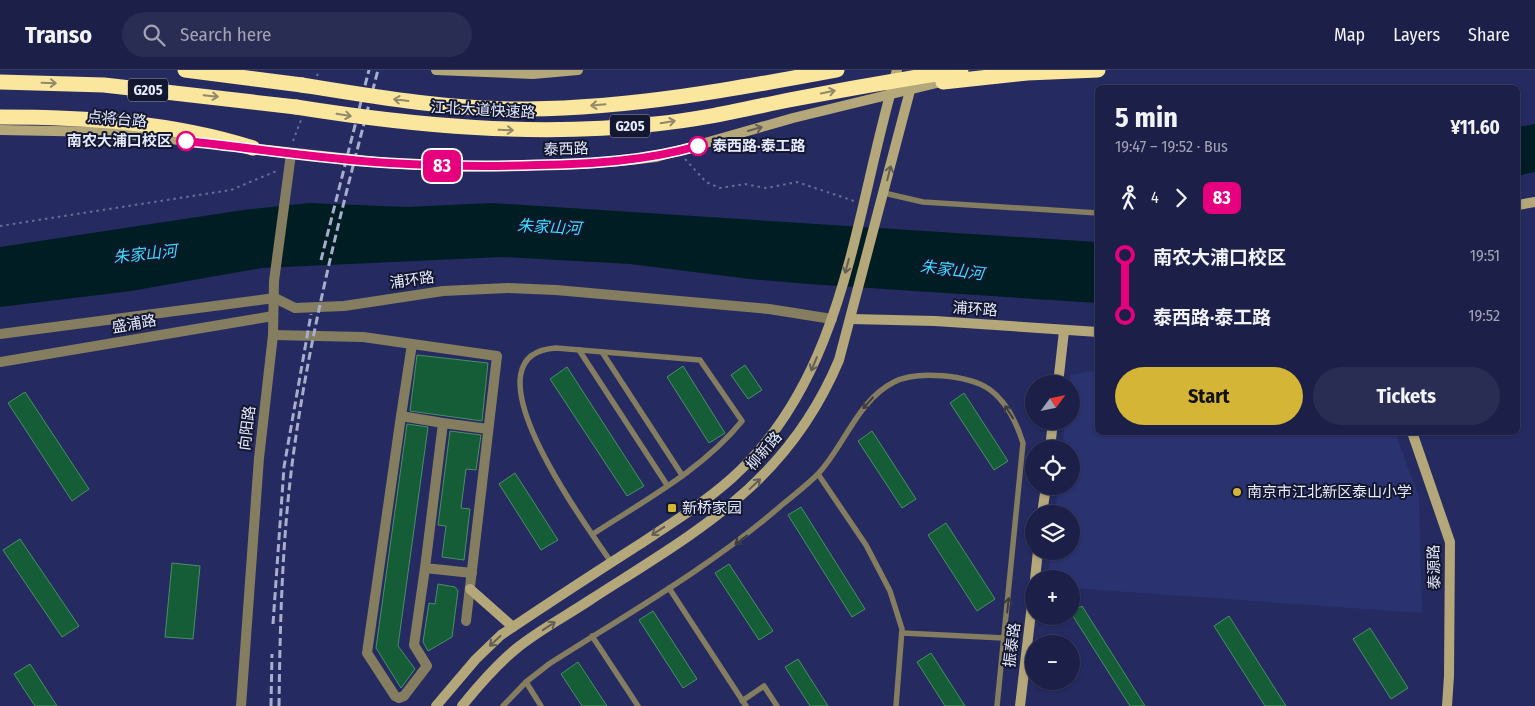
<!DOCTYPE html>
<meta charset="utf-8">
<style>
:root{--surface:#1c2049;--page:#292d53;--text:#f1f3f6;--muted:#a0a3b4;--line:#3a3e61;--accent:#d5b535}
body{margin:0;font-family:"Fira Sans Condensed","Noto Sans SC",sans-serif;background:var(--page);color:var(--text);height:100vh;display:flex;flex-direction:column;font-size:19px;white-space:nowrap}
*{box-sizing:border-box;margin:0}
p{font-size:16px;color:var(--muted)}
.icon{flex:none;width:28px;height:28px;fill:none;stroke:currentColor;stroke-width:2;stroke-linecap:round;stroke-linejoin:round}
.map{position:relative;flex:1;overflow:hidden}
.details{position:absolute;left:1095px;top:15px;width:425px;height:350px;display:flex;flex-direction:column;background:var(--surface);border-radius:8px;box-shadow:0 1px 4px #0004,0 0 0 1px var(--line)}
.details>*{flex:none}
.badge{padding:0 10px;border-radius:8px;font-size:18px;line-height:32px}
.needle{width:32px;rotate:57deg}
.controls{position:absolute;left:1025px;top:305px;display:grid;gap:10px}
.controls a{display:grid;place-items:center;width:55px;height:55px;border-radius:50%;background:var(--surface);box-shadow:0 1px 4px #0004,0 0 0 1px var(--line);font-size:25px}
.map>.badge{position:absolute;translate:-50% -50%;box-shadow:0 0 0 2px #fff}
.legs{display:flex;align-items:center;gap:8px;height:55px;padding:0 20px;font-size:16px}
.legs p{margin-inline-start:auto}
.summary{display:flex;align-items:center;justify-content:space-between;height:85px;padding:0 20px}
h1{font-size:28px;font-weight:700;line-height:38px}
.cta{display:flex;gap:10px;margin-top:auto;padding:10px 20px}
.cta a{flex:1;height:58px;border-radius:30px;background:var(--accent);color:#111;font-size:20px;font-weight:700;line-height:58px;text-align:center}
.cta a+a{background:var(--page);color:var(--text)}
ul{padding:0 20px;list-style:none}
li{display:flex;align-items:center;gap:18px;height:60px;font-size:19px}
li i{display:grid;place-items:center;width:8px;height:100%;margin:0 6px;background:currentColor}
li i::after{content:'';width:12px;height:12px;margin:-6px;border:4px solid;border-radius:50%;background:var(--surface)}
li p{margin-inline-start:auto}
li:first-child i{background:linear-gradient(#0000 50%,currentColor 0)}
li:last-child i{background:linear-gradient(currentColor 50%,#0000 0)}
header{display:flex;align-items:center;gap:30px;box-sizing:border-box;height:70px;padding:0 25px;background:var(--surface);border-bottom:1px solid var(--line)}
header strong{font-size:24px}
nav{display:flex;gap:28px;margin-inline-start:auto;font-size:18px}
.search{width:350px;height:45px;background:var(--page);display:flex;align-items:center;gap:12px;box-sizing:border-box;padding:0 18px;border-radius:28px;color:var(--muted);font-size:19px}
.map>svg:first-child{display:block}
.built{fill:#2b3270}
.water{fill:#001d24}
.building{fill:#145d36;stroke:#4b8f65}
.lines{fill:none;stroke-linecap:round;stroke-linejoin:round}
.path{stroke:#686e98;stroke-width:2;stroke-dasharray:2.5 4;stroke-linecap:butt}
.lane{stroke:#857d60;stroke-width:5.5}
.street{stroke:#857d60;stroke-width:10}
.secondary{stroke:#b4a779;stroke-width:10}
.highway{stroke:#fae69c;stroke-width:15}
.rail{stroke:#a8adcc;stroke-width:3;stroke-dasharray:8 4;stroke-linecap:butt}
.highway-bridge{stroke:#fae69c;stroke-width:15}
.oneway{stroke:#92896b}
.oneway2{stroke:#645f54}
.oneway3{stroke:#3b3b40}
.line-1-casing{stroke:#fff;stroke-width:11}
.line-1{stroke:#e6007e;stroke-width:8}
.stop-1-dot{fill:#fff;stroke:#e6007e;stroke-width:2.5}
.poi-dot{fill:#d5b535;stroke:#13172f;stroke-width:2}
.labels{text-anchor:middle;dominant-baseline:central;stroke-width:4;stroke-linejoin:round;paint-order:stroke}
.shield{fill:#13172f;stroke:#a6abc0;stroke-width:1}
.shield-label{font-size:14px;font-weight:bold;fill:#e5eafe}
.street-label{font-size:15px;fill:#e5eafe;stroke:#13172f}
.stop-label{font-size:15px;font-weight:bold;fill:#e5eafe;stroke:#13172f;text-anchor:end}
.poi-label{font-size:15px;fill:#e5eafe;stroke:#13172f;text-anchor:start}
.water-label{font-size:16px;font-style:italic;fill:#3fdcfc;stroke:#13172f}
</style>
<header>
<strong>Transo</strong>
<div class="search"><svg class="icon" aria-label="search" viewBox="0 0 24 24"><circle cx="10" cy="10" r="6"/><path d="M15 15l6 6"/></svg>Search here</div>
<nav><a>Map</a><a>Layers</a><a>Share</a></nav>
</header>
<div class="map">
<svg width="1535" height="636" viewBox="0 0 1535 636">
<rect width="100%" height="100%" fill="#252b61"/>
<!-- built -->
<path class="built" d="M1097,300l1,62 297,1 24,64 3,116 -351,-25v-9h-23l3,-28h20v-37h-16l3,-28h13v-37h-9l3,-28h6l-1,-46z"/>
<!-- water -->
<g class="water">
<path d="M1535,54v48l-17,4v-49z"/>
<path d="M309,133l97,4 85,-4 606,39v61l-289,-19 -58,-5 -120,-15 -128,-7 -240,11 -131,23 -131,16v-60l243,-37z"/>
</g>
<!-- building -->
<g class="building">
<path d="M417,285l71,8 -6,58 -72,-10z"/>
<path d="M745,295l17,25 -14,9 -17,-24z"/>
<path d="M683,296l42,67 -16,10 -42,-66z"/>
<path d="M567,297l77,119 -17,10 -77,-117z"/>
<path d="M25,322l64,97 -17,12 -64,-98z"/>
<path d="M964,323l44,68 -14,9 -44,-67z"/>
<path d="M407,354l21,3 -30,219 17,23 -14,19 -25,-40z"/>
<path d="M450,361l31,4 -5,35 -10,-1 -5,39 9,1 -6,51 -22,-3 4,-31 -8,-1z"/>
<path d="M872,361l44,68 -14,9 -44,-67z"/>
<path d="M515,403l43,67 -17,10 -42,-66z"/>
<path d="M801,437l64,102 -13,8 -64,-102z"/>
<path d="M946,453l49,76 -18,12 -49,-76z"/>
<path d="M20,469l59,87 -17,11 -59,-87z"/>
<path d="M172,493l28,3 -7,73 -28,-2z"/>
<path d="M729,494l44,67 -14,9 -44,-67z"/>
<path d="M438,514l17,3 3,4 -6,46 -24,14 -5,-9 6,-39 6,1z"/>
<path d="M1082,536l63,100h-15l-59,-93z"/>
<path d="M653,541l44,68 -14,9 -44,-68z"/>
<path d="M1229,546l57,90h-21l-51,-80z"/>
<path d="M1370,558l38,60 -17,11 -38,-60z"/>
<path d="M931,583l34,53h-20l-28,-44z"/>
<path d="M798,589l30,47h-18l-25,-39z"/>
<path d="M578,592l29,44h-25l-21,-32z"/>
<path d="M30,594l27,42h-22l-21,-32z"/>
</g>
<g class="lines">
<!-- path -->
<g class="path">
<path d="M317,6l2,-6"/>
<path d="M293,71l8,-21"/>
<path d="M685,89l21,23 14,6 25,-4 21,4 31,-6 57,19"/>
<path d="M0,156l231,-36 48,-20"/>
</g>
<!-- lane -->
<g class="lane">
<path d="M884,123l39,9 175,11"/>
<path d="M579,280l88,135"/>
<path d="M602,282l80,123"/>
<path d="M818,404l48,71 24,46 12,38 -6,77"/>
<path d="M593,464c52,-34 109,-64 149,-113l-42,-61 -144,-12c-98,6 33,181 55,214"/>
<path d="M669,518l77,118"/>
<path d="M902,563l102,5"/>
<path d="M592,566l46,70"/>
<path d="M526,612l15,24"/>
<path d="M742,631l22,-15 13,20"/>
<path d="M503,636l23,-24 23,-18c80,-51 163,-98 234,-160 12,-10 24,-19 35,-30 27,-29 39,-73 76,-92 23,-12 74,-7 95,7 17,12 28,35 34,54l-26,263"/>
</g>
<!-- street -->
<g class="street">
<path d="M0,264l275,-36 20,10 49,-2 99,-15 65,-3 48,2 213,19 63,10"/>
<path d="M273,265l90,2 134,19 -31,265"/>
<path d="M412,274l-11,72 42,7 -18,145 47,5"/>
<path d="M0,292l273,-46"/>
<path d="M401,346l-34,237 28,43 4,2 5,-2 23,-30 -13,-21 11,-77"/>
<path d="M443,353l45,6"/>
<path d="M241,636l18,-248 14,-123 1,-54 17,-127"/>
</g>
<!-- secondary -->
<g class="secondary">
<path d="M436,0l97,4 45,-4"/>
<path d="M0,60l106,2 110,12"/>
<path d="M248,78l139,15 68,4 126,-3 49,-4 26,-3 137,-39 156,-38"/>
<path d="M1518,135l17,-3"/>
<path d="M851,249l84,2 163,11"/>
<path d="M1058,314l6,-53"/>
<path d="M1412,362l38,110 -1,134 -2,30"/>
<path d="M1050,379l3,-28"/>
<path d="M1042,444l4,-28"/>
<path d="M1035,509l3,-28"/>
<path d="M470,519l43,38"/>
<path d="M436,636l40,-47 25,-24c46,-31 92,-61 139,-91 32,-21 64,-41 92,-66 115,-103 123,-269 165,-408"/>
<path d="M462,636c17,-21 34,-41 55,-58 22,-18 49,-32 73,-48 107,-69 197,-116 249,-240l73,-277"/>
<path d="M1020,636l14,-119"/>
</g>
<!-- highway -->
<g class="highway">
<path d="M185,0l117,15"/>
<path d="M0,12l104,3 192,22"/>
<path d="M943,12l84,-9 71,-3"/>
<path d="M0,47c86,0 171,5 253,31"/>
</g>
<!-- rail -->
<g class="rail">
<path d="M321,190l48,-190"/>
<path d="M273,554l11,-157 27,-153"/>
<path d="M271,636l1,-52"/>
<path d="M279,636c1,-80 3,-162 13,-241 17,-134 52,-265 86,-395"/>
</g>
<!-- highway-bridge -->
<g class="highway-bridge">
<path d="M302,15c74,12 150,25 226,24 104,-1 207,-20 309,-39"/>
<path d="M296,37c119,19 239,30 359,17 45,-4 90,-15 134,-24 57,-11 114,-21 172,-30"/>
</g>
</g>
<!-- one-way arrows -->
<defs><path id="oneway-shaft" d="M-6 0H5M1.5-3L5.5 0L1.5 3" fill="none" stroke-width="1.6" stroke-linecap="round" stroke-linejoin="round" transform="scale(1.25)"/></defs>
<g class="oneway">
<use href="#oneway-shaft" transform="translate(49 13) rotate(2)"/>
<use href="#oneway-shaft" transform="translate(828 22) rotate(-11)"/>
<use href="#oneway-shaft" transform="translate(211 26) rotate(6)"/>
<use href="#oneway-shaft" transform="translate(401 30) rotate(-173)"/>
<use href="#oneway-shaft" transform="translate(598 35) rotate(175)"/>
<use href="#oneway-shaft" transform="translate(344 45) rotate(9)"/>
<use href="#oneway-shaft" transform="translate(668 52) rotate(-9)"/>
<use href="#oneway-shaft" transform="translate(506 60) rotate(2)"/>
</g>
<g class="oneway2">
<use href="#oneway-shaft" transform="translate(755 59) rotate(-16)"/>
<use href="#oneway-shaft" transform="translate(889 103) rotate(-76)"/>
<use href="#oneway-shaft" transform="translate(847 196) rotate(105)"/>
<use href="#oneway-shaft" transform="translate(814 294) rotate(113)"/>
<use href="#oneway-shaft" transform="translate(755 414) rotate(-43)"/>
<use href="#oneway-shaft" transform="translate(658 461) rotate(147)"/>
<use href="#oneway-shaft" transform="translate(549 556) rotate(-33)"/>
<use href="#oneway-shaft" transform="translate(495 571) rotate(137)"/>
</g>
<g class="oneway3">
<use href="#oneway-shaft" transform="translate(868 333) rotate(132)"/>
<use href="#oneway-shaft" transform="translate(1009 342) rotate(-123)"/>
<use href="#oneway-shaft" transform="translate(741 470) rotate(143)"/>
<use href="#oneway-shaft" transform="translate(1008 535) rotate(-84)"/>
</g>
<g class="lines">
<defs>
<path id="line-1" d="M186,71c67,7 135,18 203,22 49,3 98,4 148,2 55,-1 108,-4 161,-19"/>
</defs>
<!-- line-1 casing -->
<use href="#line-1" class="line-1-casing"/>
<!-- line-1 -->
<use href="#line-1" class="line-1"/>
</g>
<!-- markers -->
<g class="stop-1-dot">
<circle cx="186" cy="71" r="9"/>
<circle cx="698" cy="76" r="9"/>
</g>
<g class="poi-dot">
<circle cx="1237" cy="422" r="5"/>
<rect x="667" y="433" width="10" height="10" rx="2.5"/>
</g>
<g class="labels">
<!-- shield labels -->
<g class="shield">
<rect x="128" y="8.5" width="40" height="23" rx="4"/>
<rect x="610" y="44.5" width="40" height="23" rx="4"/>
</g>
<g class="shield-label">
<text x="148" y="20">G205</text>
<text x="630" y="56">G205</text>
</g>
<!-- street labels -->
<g class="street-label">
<text transform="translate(483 40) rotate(3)">江北大道快速路</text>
<text transform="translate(117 49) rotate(5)">点将台路</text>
<text transform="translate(566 79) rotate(-2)">泰西路</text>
<text transform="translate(412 210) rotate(-8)">浦环路</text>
<text transform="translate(975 239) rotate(4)">浦环路</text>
<text transform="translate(134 254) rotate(-10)">盛浦路</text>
<text transform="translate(247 358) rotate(-83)">向阳路</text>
<text transform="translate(764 381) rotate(-49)">柳新路</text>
<text transform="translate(1434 497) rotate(-91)">泰源路</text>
<text transform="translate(1012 575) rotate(-83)">振泰路</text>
</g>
<!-- stop labels -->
<g class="stop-label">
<text x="172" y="71">南农大浦口校区</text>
<text x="712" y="76" text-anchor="start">泰西路·泰工路</text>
</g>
<!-- poi labels -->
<g class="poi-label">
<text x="1247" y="422">南京市江北新区泰山小学</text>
<text x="682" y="438">新桥家园</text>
</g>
<!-- water labels -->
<g class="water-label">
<text transform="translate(549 157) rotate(3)">朱家山河</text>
<text transform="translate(145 184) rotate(-6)">朱家山河</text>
<text transform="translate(952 200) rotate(7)">朱家山河</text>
</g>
</g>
</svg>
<div class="controls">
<a><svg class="needle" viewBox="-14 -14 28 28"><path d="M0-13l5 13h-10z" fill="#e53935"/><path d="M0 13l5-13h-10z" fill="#a0a3b4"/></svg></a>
<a><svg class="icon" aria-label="locate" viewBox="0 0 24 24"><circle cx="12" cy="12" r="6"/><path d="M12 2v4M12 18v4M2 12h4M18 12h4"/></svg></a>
<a><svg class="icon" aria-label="layers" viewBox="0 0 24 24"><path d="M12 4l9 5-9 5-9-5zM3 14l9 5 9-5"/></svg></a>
<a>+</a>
<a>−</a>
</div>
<b class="badge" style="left:442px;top:96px;background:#e6007e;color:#fff">83</b>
<section class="details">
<div class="summary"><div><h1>5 min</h1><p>19:47 – 19:52 · Bus</p></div><b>¥11.60</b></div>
<div class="legs"><svg class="icon" aria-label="walk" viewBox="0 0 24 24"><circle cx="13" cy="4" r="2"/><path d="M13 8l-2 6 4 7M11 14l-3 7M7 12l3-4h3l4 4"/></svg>4<svg class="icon" aria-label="forward" viewBox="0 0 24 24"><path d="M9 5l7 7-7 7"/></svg><b class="badge" style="background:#e6007e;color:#fff">83</b></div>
<ul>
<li><i style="color:#e6007e"></i><b>南农大浦口校区</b><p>19:51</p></li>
<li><i style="color:#e6007e"></i><b>泰西路·泰工路</b><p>19:52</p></li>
</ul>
<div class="cta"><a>Start</a><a>Tickets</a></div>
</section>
</div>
